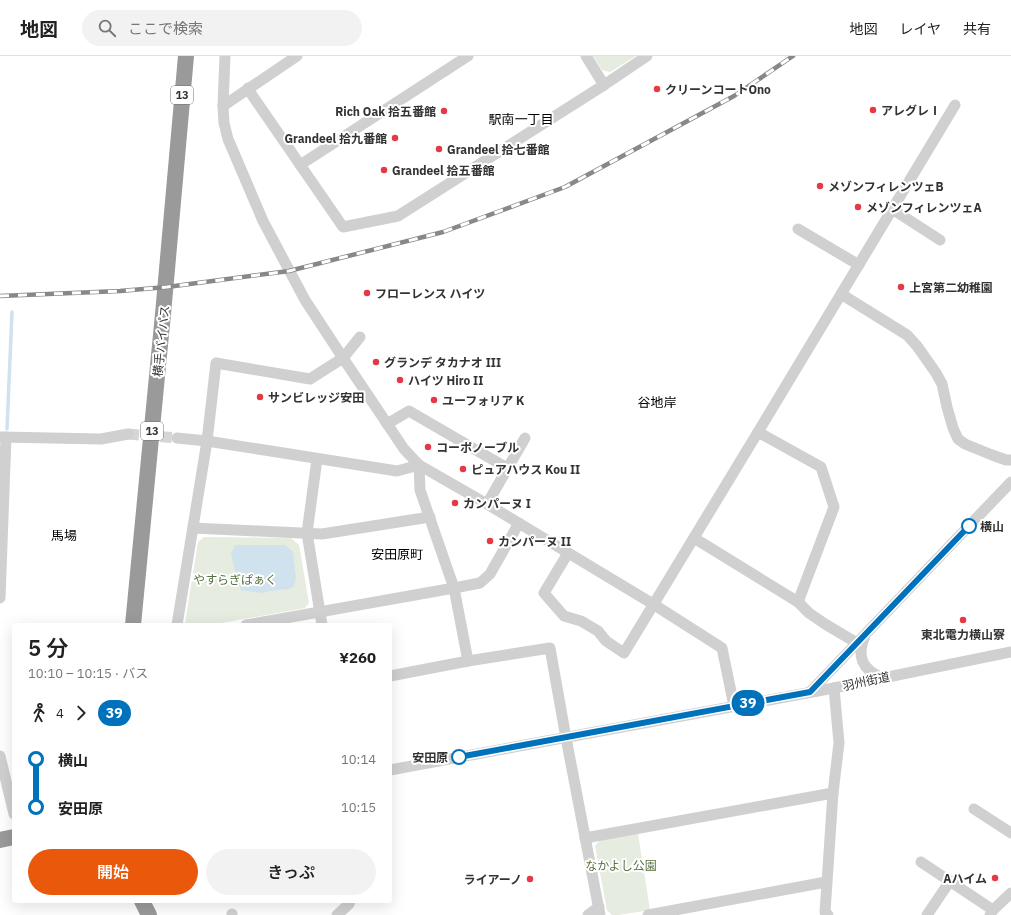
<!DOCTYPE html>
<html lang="ja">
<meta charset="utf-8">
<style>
:root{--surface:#fff;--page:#f2f2f2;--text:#222;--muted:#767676;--line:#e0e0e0;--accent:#ea580c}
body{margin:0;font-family:"IBM Plex Sans","Noto Sans JP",sans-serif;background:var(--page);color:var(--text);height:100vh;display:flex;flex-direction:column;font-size:15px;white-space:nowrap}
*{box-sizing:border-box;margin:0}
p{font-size:13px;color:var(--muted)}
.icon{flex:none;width:22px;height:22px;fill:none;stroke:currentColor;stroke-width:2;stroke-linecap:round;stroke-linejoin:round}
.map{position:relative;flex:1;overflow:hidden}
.side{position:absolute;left:12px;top:567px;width:380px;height:280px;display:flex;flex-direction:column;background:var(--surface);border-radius:4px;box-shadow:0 4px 16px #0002}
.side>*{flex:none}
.badge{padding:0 8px;border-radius:13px;font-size:14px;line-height:26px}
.map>.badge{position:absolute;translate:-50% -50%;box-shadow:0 0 0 2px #fff}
.legs{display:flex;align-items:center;gap:6px;height:44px;padding:0 16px;font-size:13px}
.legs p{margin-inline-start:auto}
.headline{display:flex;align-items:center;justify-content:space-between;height:68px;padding:0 16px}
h1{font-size:22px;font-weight:600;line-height:30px}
.button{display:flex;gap:8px;margin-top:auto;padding:8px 16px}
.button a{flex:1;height:46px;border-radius:24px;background:var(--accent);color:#fff;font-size:16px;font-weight:600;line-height:46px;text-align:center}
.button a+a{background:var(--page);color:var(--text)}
ul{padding:0 16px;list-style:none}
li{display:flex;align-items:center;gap:14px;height:48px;font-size:15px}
li i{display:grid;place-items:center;width:6px;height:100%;margin:0 5px;background:currentColor}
li i::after{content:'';width:10px;height:10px;margin:-5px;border:3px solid;border-radius:50%;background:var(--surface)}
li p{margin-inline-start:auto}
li:first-child i{background:linear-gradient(#0000 50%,currentColor 0)}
li:last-child i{background:linear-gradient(currentColor 50%,#0000 0)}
header{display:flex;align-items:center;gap:24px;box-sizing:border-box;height:56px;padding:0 20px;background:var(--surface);border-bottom:1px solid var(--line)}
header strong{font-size:19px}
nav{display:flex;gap:22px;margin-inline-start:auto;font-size:14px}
.search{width:280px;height:36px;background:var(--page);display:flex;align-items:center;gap:10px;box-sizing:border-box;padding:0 14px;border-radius:22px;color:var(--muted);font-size:15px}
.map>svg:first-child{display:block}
.green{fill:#e6ecdf}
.water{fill:#cfe2ee}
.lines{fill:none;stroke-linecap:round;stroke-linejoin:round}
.stream{stroke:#cfe2ee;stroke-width:3.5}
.minor-tunnel{stroke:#d6d6d6;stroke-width:11;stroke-dasharray:11 5.5;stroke-linecap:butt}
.minor{stroke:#d0d0d0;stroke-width:11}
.highway{stroke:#9a9a9a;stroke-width:16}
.rail-casing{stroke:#888;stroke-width:4.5}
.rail{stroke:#fff;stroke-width:3;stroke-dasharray:9;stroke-linecap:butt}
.line-1-casing{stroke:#fff;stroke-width:9}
.line-1{stroke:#0072bc;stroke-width:6}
.poi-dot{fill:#e63946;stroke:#fff;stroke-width:1.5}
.stop-1-dot{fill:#fff;stroke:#0072bc;stroke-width:2}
.labels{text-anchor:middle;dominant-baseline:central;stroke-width:4;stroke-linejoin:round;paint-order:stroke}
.shield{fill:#fff;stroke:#707070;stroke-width:1}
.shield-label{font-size:11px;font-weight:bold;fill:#333}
.poi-label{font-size:12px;font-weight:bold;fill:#333;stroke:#fff;text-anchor:start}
.street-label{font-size:12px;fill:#333;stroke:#fff}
.stop-label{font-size:12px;font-weight:bold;fill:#333;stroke:#fff;text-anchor:start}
.park-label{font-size:12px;fill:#56703f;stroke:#fff}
.neighbourhood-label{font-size:13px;fill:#000;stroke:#fff}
</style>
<header>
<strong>地図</strong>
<div class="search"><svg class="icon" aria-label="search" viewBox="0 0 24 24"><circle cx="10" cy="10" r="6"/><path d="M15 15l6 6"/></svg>ここで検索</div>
<nav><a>地図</a><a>レイヤ</a><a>共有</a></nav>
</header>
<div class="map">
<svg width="1011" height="859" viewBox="0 0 1011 859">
<rect width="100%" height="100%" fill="#fff"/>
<!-- green -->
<g class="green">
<path d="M593,0h43l-26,16 -8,-2z"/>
<path d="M204,481l87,1 8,7 10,58 -4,5 -95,17h-23l-2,-2 13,-81z"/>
<path d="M638,778l12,76 -31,5h-7l-5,-5 -12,-64 5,-6z"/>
</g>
<!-- water -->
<path class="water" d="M235,489h50l8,7 3,26 -2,8 -5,3 -19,2 -8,2 -21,-3 -6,-19 -4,-17z"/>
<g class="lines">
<!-- stream -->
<path class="stream" d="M7,373l5,-117"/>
<!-- minor-tunnel -->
<path class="minor-tunnel" d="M128,378l49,4"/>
<!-- minor -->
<g class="minor">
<path d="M225,0l-2,50 1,17 4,16 35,82 42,79 38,58 61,91 15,16 68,39 166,100 69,44 12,58"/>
<path d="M586,0l18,29"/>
<path d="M248,32l4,7 91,132 55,-11 206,-131 43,-29"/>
<path d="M223,50l74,-50"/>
<path d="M300,109l168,-109"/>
<path d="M892,153l48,31"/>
<path d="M798,173l61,36"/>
<path d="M841,238l66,41 10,11 19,27 6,11 5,23 6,21 5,11 7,5 27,11 14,5h5"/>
<path d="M387,368l22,-13 98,57"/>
<path d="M758,376l63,35 13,40 -36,95"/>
<path d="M1,381l100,2 27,-5"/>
<path d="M177,382l30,3 190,30 22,-6"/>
<path d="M317,403l-10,74 15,92"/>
<path d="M419,409l1,25 34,98 14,73"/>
<path d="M487,448l38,-66"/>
<path d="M193,472l129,6 108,-17"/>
<path d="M694,482l104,64 11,11 16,11 32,19"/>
<path d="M568,497l-24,40 20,23 17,5 17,10 8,10 18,12 134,-221 197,-327"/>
<path d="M0,542l6,-161"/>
<path d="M177,569l30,-184 9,-78 94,16 33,-21 17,-21"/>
<path d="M246,569l208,-37 26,-5 10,-9 29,-51"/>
<path d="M865,580c-9,20 -3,34 18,42"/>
<path d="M390,620l78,-15 82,-13 16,90 34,177"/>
<path d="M810,636l201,-210"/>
<path d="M0,700l14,58"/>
<path d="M390,714l444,-82 177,-36"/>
<path d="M974,753l37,24"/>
<path d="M585,782l248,-45"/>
<path d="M921,806l72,48"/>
<path d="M232,858v1"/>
<path d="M337,859l12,-11 1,-3"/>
<path d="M588,859l11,-8"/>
<path d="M648,859l178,-33"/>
<path d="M828,859l-3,-3 8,-119 6,-50 -5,-55"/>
<path d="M927,859l23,-34"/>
<path d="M990,859l3,-5 18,-17"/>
</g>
<!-- highway -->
<g class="highway">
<path d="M133,569l30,-311 23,-258"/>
<path d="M0,784l14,-3"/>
<path d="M142,845l7,14"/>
</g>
<defs>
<path id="rail" d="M0,240l120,-5 47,-4 122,-16 154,-39 122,-45 169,-91 59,-40"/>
</defs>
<!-- rail casing -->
<use href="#rail" class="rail-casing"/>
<!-- rail -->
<use href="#rail" class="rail"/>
</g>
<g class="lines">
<defs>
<path id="line-1" d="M459,701l351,-65 159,-166"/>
</defs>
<!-- line-1 casing -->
<use href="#line-1" class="line-1-casing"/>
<!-- line-1 -->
<use href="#line-1" class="line-1"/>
</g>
<!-- markers -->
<g class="poi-dot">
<circle cx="657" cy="33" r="4"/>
<circle cx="873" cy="54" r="4"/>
<circle cx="444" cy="55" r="4"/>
<circle cx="395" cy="82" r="4"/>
<circle cx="439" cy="93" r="4"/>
<circle cx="384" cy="114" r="4"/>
<circle cx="820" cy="130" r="4"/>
<circle cx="858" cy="151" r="4"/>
<circle cx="901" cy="231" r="4"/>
<circle cx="367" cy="237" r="4"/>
<circle cx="376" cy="306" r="4"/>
<circle cx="400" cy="324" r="4"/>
<circle cx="260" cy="341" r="4"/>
<circle cx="434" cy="344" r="4"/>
<circle cx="428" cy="391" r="4"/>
<circle cx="463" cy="413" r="4"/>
<circle cx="455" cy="447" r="4"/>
<circle cx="490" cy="485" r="4"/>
<circle cx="963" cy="564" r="4"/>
<circle cx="995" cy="822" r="4"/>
<circle cx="530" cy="823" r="4"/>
</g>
<g class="stop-1-dot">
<circle cx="969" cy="470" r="7"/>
<circle cx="459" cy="701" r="7"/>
</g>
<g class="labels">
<!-- shield labels -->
<g class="shield">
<rect x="171" y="30" width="22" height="18" rx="3"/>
<rect x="141" y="366" width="22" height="18" rx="3"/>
</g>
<g class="shield-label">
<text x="182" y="39">13</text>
<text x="152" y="375">13</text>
</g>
<!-- poi labels -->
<g class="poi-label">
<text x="665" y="33">クリーンコートOno</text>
<text x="881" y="54">アレグレⅠ</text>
<text x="436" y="55" text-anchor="end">Rich Oak 拾五番館</text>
<text x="387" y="82" text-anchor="end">Grandeel 拾九番館</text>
<text x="447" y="93">Grandeel 拾七番館</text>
<text x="392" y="114">Grandeel 拾五番館</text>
<text x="828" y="130">メゾンフィレンツェB</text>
<text x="866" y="151">メゾンフィレンツェA</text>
<text x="909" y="231">上宮第二幼稚園</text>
<text x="375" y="237">フローレンス ハイツ</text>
<text x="384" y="306">グランデ タカナオ III</text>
<text x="408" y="324">ハイツ Hiro II</text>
<text x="268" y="341">サンビレッジ安田</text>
<text x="442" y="344">ユーフォリア K</text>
<text x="436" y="391">コーポノーブル</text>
<text x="471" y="413">ピュアハウス Kou II</text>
<text x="463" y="447">カンパーヌ I</text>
<text x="498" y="485">カンパーヌ II</text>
<text x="963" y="578" text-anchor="middle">東北電力横山寮</text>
<text x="987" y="822" text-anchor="end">Aハイム</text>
<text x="522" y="823" text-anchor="end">ライアーノ</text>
</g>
<!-- street labels -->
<g class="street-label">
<text transform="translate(161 285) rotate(-84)">横手バイパス</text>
<text transform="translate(866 625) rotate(-12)">羽州街道</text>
</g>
<!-- stop labels -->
<g class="stop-label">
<text x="980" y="470">横山</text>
<text x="448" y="701" text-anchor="end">安田原</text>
</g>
<!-- park labels -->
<g class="park-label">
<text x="235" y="523">やすらぎぱぁく</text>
<text x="621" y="809">なかよし公園</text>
</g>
<!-- neighbourhood labels -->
<g class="neighbourhood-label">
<text x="521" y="63">駅南一丁目</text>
<text x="657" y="346">谷地岸</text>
<text x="64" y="479">馬場</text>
<text x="397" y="498">安田原町</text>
</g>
</g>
</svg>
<b class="badge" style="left:748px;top:647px;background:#0072bc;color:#fff">39</b>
<section class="side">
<div class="headline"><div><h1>5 分</h1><p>10:10 – 10:15 · バス</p></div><b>¥260</b></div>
<div class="legs"><svg class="icon" aria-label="walk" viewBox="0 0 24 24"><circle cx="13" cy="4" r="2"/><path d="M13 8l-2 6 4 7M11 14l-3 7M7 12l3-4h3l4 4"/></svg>4<svg class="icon" aria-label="forward" viewBox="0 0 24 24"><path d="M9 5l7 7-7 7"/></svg><b class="badge" style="background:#0072bc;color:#fff">39</b></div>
<ul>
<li><i style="color:#0072bc"></i><b>横山</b><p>10:14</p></li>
<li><i style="color:#0072bc"></i><b>安田原</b><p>10:15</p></li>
</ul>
<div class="button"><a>開始</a><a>きっぷ</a></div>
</section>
</div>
